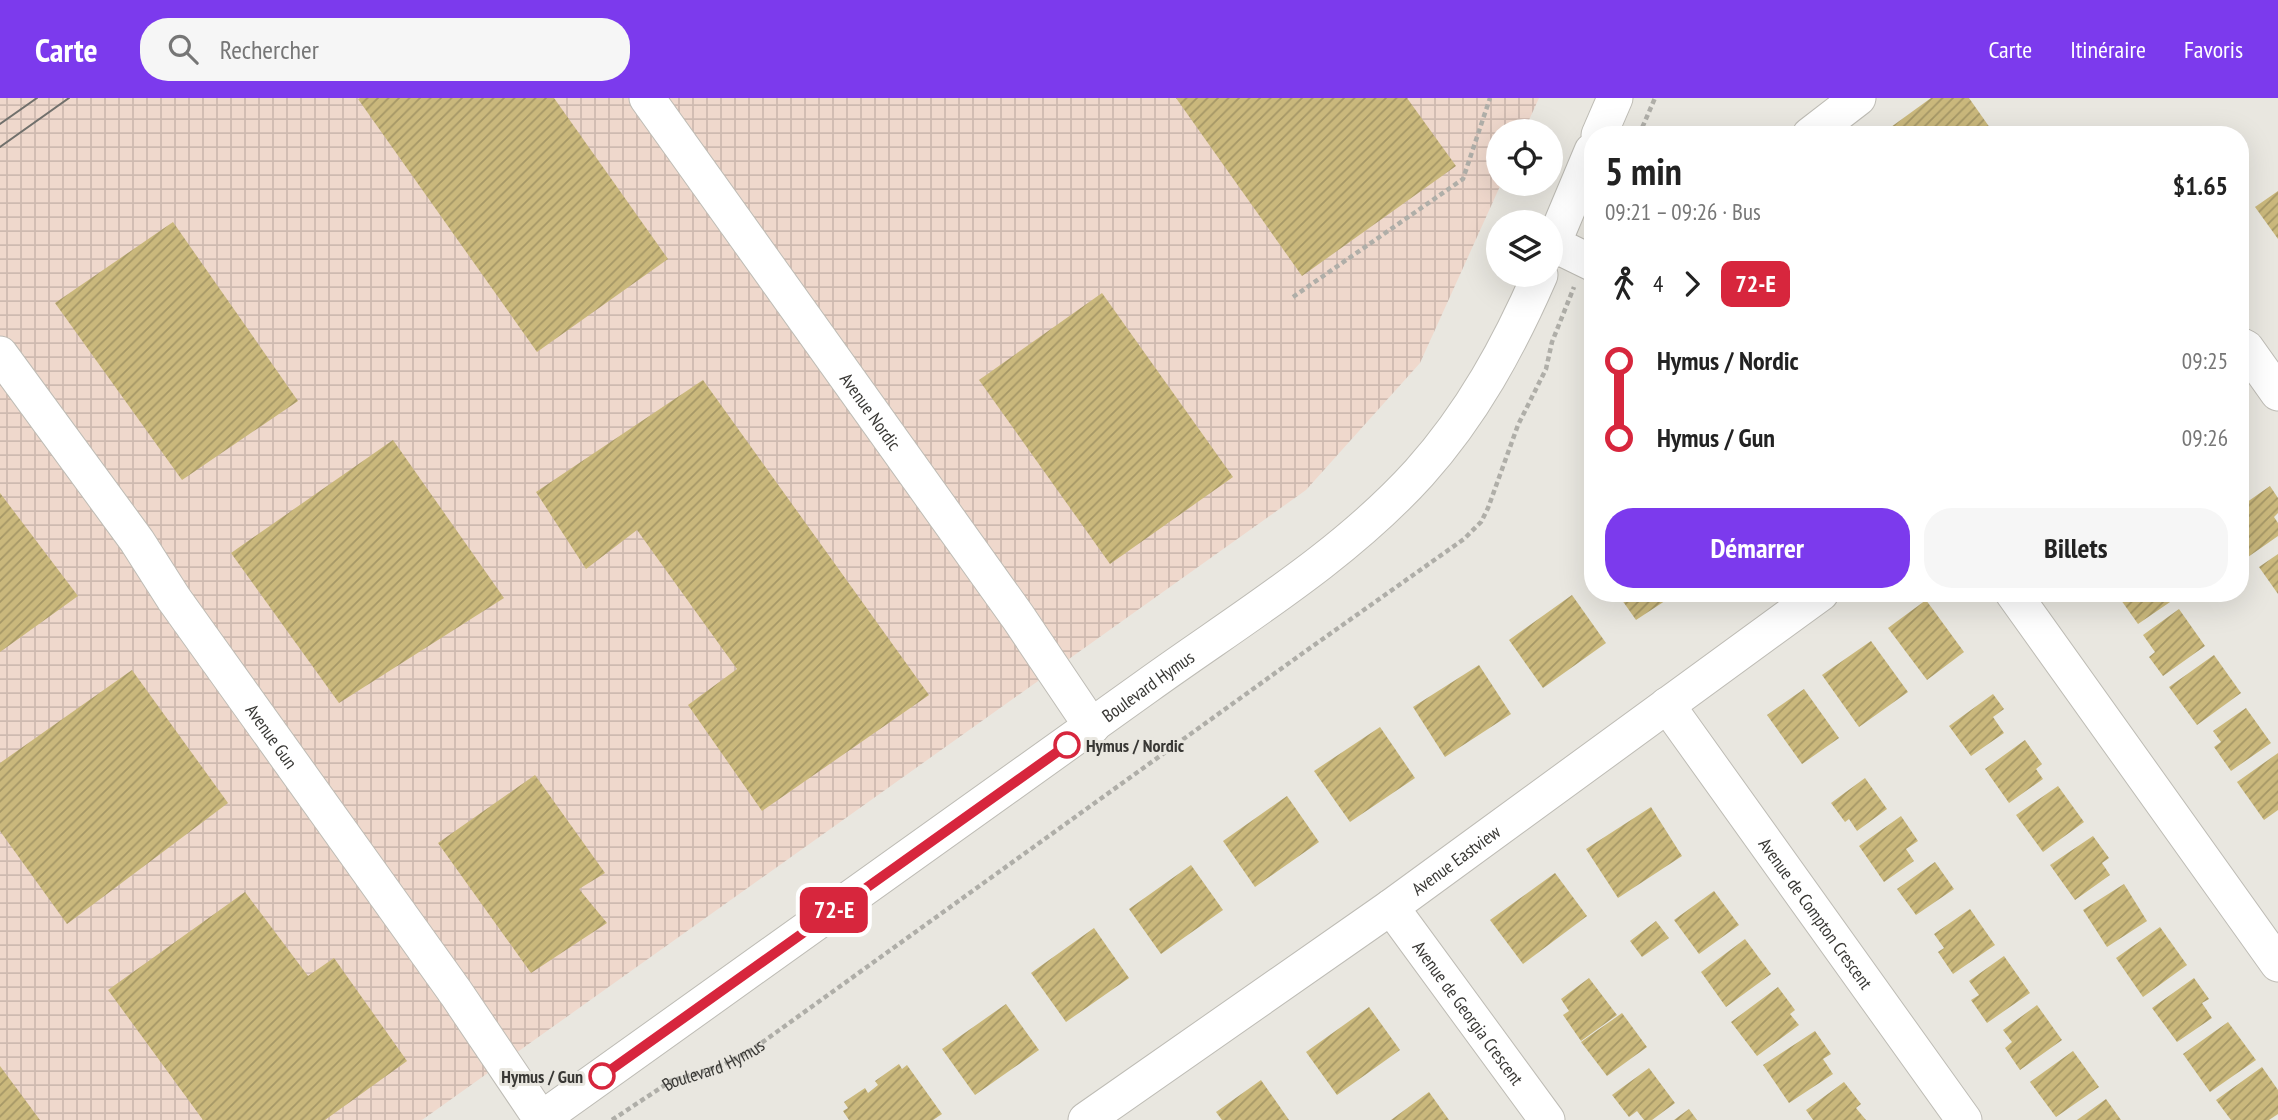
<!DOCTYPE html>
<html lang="fr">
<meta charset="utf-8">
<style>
:root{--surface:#fff;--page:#f6f6f6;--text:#222;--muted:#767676;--accent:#7c3aed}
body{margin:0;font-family:"PT Sans Narrow",sans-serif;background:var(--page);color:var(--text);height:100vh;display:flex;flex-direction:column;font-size:26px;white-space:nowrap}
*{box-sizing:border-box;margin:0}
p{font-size:23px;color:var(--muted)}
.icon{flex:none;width:38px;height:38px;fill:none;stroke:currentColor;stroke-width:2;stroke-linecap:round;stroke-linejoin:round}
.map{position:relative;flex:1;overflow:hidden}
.drawer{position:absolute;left:1584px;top:28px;width:665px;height:476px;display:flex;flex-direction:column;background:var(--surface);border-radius:28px;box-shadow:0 7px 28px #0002}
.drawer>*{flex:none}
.badge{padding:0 14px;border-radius:10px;font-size:24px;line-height:46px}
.controls{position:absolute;left:1486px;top:21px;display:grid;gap:14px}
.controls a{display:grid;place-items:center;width:77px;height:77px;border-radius:50%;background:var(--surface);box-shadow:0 7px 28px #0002;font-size:35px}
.map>.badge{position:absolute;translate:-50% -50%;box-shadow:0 0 0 4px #fff}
.legs{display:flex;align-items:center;gap:10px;height:77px;padding:0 21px;font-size:23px}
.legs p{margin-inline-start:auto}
.overview{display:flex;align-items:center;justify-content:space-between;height:119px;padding:0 21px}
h1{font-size:38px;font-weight:600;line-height:52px}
.button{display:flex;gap:14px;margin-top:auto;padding:14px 21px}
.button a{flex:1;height:80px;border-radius:28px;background:var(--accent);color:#fff;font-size:28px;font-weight:600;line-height:80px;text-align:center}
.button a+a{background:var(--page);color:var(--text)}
ul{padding:0 21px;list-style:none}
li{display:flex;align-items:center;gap:24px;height:77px;font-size:26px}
li i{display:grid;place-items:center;width:10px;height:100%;margin:0 9px;background:currentColor}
li i::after{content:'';width:18px;height:18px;margin:-9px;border:5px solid;border-radius:50%;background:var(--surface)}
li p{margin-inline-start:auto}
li:first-child i{background:linear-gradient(#0000 50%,currentColor 0)}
li:last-child i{background:linear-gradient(currentColor 50%,#0000 0)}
header{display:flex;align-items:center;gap:42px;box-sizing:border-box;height:98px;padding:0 35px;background:var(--accent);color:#fff}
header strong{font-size:33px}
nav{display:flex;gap:38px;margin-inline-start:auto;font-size:24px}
.search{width:490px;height:63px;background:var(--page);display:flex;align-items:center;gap:18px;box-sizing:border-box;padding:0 24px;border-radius:28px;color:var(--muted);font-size:26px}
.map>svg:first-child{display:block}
.industrial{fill:url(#industrial-grid)}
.building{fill:url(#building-hatch)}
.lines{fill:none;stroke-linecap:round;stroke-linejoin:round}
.minor-casing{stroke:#bebcb5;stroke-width:37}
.path{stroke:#afaea8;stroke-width:4.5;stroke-dasharray:5 3.5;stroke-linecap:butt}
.minor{stroke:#fff;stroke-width:35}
.tram{stroke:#71706c;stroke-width:2}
.line-1-casing{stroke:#fff;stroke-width:16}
.line-1{stroke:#d7263d;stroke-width:10}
.stop-1-dot{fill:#fff;stroke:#d7263d;stroke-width:3.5}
.labels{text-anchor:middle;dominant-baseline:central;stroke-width:6;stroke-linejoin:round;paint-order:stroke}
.street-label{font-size:18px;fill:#393835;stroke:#e9e7e0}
.stop-label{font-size:18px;font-weight:bold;fill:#393835;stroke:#e9e7e0;text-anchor:start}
</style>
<header>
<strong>Carte</strong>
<div class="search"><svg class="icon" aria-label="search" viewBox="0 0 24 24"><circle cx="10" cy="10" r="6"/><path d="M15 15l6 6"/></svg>Rechercher</div>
<nav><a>Carte</a><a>Itinéraire</a><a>Favoris</a></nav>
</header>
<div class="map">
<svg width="2278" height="1022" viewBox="0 0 2278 1022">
<defs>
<pattern id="industrial-grid" width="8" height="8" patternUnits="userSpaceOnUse" patternTransform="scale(1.75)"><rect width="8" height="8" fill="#efd8cc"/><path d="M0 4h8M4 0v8" fill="none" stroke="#cebab0"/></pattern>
<pattern id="building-hatch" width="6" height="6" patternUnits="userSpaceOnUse" patternTransform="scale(1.75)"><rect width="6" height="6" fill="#cab87c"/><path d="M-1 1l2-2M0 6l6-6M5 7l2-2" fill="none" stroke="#a59766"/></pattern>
</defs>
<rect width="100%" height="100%" fill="#e9e7e0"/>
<!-- industrial -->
<path class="industrial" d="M0,0h1539l-15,33h-26v53h3l-81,179 -114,127 -884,630h-422z"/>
<!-- building -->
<g class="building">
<path d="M360,0h194l114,161 -131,93 -179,-253z"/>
<path d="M1176,0h231l49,68 -154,110z"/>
<path d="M1931,0h38l26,37h-115z"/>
<path d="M2278,93v48l-23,-32z"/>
<path d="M173,124l125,179 -116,79 -127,-177z"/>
<path d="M1102,195l131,184 -123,87 -131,-184z"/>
<path d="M703,282l226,315 -167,116 -74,-106 49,-36 -100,-139 -51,39 -50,-77z"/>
<path d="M393,342l111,158 -165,105 -108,-150z"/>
<path d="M2270,388l8,12v15l-4,4 4,6v13l-30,21 -8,-11v-39z"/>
<path d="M0,395l78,103 -78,56z"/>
<path d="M2278,456v40l-19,-27z"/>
<path d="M1617,495h60l-41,27z"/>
<path d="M2116,495h52l5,7 -35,24z"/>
<path d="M1572,497l34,48 -63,45 -34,-48z"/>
<path d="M1926,502l38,52 -37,28 -39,-52z"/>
<path d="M2179,511l26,37 -42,30 -14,-19 6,-5 -12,-17z"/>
<path d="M1871,543l37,51 -49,35 -37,-52z"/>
<path d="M2214,557l27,38 -44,32 -28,-38z"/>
<path d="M1479,567l32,49 -66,43 -32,-50z"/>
<path d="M132,572l96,133 -161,121 -67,-93v-68z"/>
<path d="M1804,591l35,49 -37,26 -35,-49z"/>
<path d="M1993,596l11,15 -11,8 11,16 -33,23 -22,-30z"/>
<path d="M2246,610l25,35 -40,28 -17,-24 7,-5 -8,-11z"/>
<path d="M1380,629l35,51 -65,44 -36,-51z"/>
<path d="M2025,642l17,24 -6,5 7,10 -34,24 -24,-34z"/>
<path d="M2278,655v57l-14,10 -27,-38z"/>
<path d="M535,677l70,98 -26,16 28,34 -76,50 -93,-130z"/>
<path d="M1865,680l22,31 -30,22 -8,-12 -4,3 -14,-19z"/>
<path d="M2058,688l26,36 -41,30 -27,-37z"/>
<path d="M1287,698l32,46 -64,45 -32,-46z"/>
<path d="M1651,709l31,49 -64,42 -32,-49z"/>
<path d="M1901,718l17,25 -12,8 8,12 -30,21 -25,-36z"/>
<path d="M2093,738l16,22 -7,5 8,12 -35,25 -25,-35z"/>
<path d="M1935,764l19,27 -38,26 -19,-26z"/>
<path d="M1191,767l32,45 -62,44 -32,-45z"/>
<path d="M1555,775l32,43 -64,48 -33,-44z"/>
<path d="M2124,786l23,37 -40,26 -24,-37z"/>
<path d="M1714,793l25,34 -40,29 -25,-34z"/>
<path d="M245,794l63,84 26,-18 73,103 -82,59h-122l-95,-130z"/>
<path d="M1970,811l25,36 -42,29 -15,-22 6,-4 -10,-14z"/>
<path d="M1656,823l13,17 -27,19 -12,-16z"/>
<path d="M2160,829l27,38 -44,32 -27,-39z"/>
<path d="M1094,830l35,50 -63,44 -35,-49z"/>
<path d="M1745,841l26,35 -45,33 -25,-35z"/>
<path d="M2004,858l26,37 -43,30 -16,-23 8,-5 -10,-14z"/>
<path d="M1589,880l28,37 -36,26 -18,-26 6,-4 -8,-12z"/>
<path d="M2194,880l15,21 -7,4 10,15 -35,24 -25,-34z"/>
<path d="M1778,889l17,23 -5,4 9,11 -42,31 -26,-34z"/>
<path d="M1006,906l33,46 -64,45 -33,-46z"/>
<path d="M2037,907l25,35 -42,30 -15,-22 7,-6 -9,-12z"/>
<path d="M1369,909l31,43 -63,45 -31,-43z"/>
<path d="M1622,915l25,34 -40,29 -26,-34z"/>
<path d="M2228,924l28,38 -46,32 -27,-38z"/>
<path d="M1815,933l16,23 -8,5 10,15 -44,29 -26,-38z"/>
<path d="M2073,953l26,36 -43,30 -26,-35z"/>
<path d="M899,966l3,5 5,-4 35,49 -9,6h-84l-6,-9 5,-3 -4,-6 21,-14 3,5 10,-8 -3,-4z"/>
<path d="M0,968l40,54h-40z"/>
<path d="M2262,969l16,23v24l-9,6h-38l-15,-20z"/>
<path d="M1649,970l26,35 -23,17h-8l-7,-9 -8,6 -17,-22z"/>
<path d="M1261,982l28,40h-67l-6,-8z"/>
<path d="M1844,984l17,22 -5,4 10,12h-53l-7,-10z"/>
<path d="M1429,994l20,28h-58z"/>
<path d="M2106,1001l15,21h-44z"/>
<path d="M1689,1011l8,11h-23z"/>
</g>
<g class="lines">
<defs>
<g id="minor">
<path id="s2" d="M647,0l371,519 74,110"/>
<path d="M1599,37l16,-37"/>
<path d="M1810,37l48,-37"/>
<path d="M1553,146l39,19"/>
<path d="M1550,153l42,-100"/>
<path d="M2240,247l6,3 32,45"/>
<path id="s3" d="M0,256l137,187 37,58 282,394 85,126"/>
<path d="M2013,495l265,371"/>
<path id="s4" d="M1667,607l297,415"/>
<path id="s5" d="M1391,809l156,213"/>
<path id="s6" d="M540,1022c203,-144 406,-288 607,-434 93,-67 195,-128 272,-213 53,-59 90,-127 121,-198"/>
<path id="s7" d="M1086,1022l305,-213 430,-314"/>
</g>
</defs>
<!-- minor casing -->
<use href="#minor" class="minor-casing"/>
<!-- path -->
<g class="path">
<path d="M1639,37l16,-37"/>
<path d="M1293,199l170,-118 27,-81"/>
<path id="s1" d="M612,1022l59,-39 52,-16 30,-16 550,-396 161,-114 17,-17 7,-14 30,-83 28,-56 6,-27 22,-55"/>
</g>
<!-- minor -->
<use href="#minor" class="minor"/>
<!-- tram -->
<g class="tram">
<path d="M0,26l37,-26"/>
<path d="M0,49l69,-49"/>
</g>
</g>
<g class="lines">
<defs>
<path id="line-1" d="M602,978l465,-331"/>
</defs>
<!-- line-1 casing -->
<use href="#line-1" class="line-1-casing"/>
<!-- line-1 -->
<use href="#line-1" class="line-1"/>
</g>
<!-- markers -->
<g class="stop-1-dot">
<circle cx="1067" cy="647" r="12"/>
<circle cx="602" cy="978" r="12"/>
</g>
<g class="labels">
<!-- street labels -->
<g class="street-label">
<text stroke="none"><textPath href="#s2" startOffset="385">Avenue Nordic</textPath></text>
<text stroke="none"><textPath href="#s6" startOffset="747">Boulevard Hymus</textPath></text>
<text stroke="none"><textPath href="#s3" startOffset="469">Avenue Gun</textPath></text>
<text stroke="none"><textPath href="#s7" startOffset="452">Avenue Eastview</textPath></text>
<text stroke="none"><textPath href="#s4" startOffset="256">Avenue de Compton Crescent</textPath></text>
<text stroke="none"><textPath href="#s5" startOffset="131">Avenue de Georgia Crescent</textPath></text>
<text stroke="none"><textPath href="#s1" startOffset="116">Boulevard Hymus</textPath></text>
</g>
<!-- stop labels -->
<g class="stop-label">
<text x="1086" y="647">Hymus / Nordic</text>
<text x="583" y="978" text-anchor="end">Hymus / Gun</text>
</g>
</g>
</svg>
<div class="controls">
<a><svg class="icon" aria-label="locate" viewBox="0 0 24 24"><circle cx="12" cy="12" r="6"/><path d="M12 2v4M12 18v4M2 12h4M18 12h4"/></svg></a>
<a><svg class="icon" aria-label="layers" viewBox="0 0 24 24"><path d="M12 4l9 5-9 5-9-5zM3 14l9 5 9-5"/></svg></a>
</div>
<b class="badge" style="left:834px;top:812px;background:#d7263d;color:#fff">72-E</b>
<section class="drawer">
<div class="overview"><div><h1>5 min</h1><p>09:21 – 09:26 · Bus</p></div><b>$1.65</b></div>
<div class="legs"><svg class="icon" aria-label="walk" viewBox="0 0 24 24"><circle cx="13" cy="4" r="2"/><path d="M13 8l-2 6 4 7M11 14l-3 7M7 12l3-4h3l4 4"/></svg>4<svg class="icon" aria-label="forward" viewBox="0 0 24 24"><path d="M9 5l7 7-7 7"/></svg><b class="badge" style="background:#d7263d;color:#fff">72-E</b></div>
<ul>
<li><i style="color:#d7263d"></i><b>Hymus / Nordic</b><p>09:25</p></li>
<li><i style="color:#d7263d"></i><b>Hymus / Gun</b><p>09:26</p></li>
</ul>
<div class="button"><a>Démarrer</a><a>Billets</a></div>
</section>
</div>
